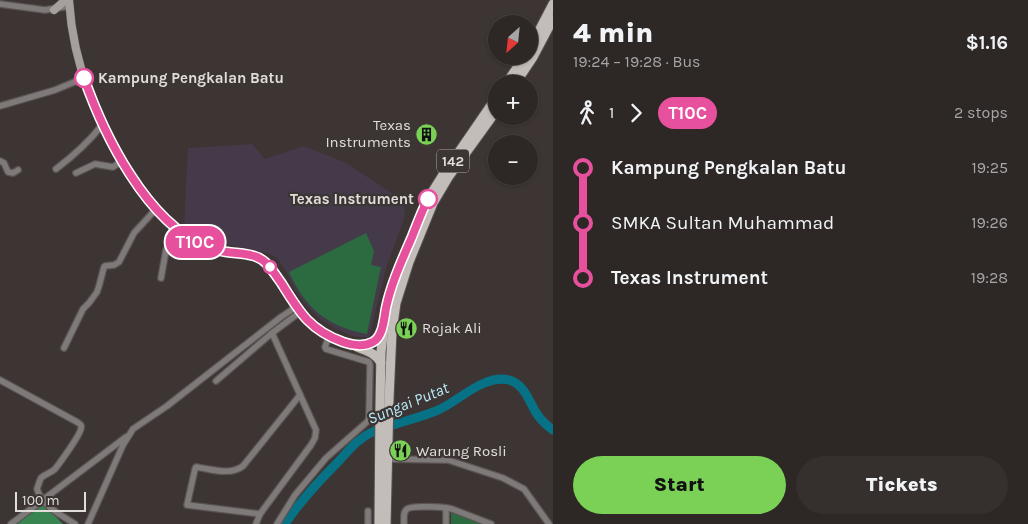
<!DOCTYPE html>
<meta charset="utf-8">
<style>
:root{--surface:#2d2826;--page:#35302e;--text:#f1f3f6;--muted:#a7a6a7;--line:#484443;--accent:#7bd156}
body{margin:0;font-family:Karla,sans-serif;background:var(--page);color:var(--text);height:100vh;display:flex;flex-direction:column;font-size:19px;white-space:nowrap}
*{box-sizing:border-box;margin:0}
p{font-size:16px;color:var(--muted)}
.icon{flex:none;width:28px;height:28px;fill:none;stroke:currentColor;stroke-width:2;stroke-linecap:round;stroke-linejoin:round}
.map{position:relative;flex:1;overflow:hidden}
.side{display:flex;flex-direction:column;background:var(--surface);width:475px}
.side>*{flex:none}
.badge{padding:0 10px;border-radius:16px;font-size:18px;line-height:32px}
.needle{width:32px;rotate:207deg}
.buttons{position:absolute;left:488px;top:15px;display:grid;gap:10px}
.buttons a{display:grid;place-items:center;width:50px;height:50px;border-radius:50%;background:var(--surface);box-shadow:0 1px 4px #0004,0 0 0 1px var(--line);font-size:25px}
.scale{position:absolute;left:15px;bottom:12px;width:71px;box-sizing:border-box;padding-left:5px;border:2px solid #e1dddb;border-top:0;font-size:14px;line-height:18px;white-space:nowrap;color:#e1dddb;-webkit-text-stroke:4px #3c3533;paint-order:stroke}
.map>.badge{position:absolute;translate:-50% -50%;box-shadow:0 0 0 2px #fff}
.legs{display:flex;align-items:center;gap:8px;height:55px;padding:0 20px;font-size:16px}
.legs p{margin-inline-start:auto}
.head{display:flex;align-items:center;justify-content:space-between;height:85px;padding:0 20px}
h1{font-size:28px;font-weight:800;line-height:38px}
.button{display:flex;gap:10px;margin-top:auto;padding:10px 20px}
.button a{flex:1;height:58px;border-radius:30px;background:var(--accent);color:#111;font-size:20px;font-weight:800;line-height:58px;text-align:center}
.button a+a{background:var(--page);color:var(--text)}
ul{padding:0 20px;list-style:none}
li{display:flex;align-items:center;gap:18px;height:55px;font-size:19px}
li i{display:grid;place-items:center;width:8px;height:100%;margin:0 6px;background:currentColor}
li i::after{content:'';width:12px;height:12px;margin:-6px;border:4px solid;border-radius:50%;background:var(--surface)}
li p{margin-inline-start:auto}
li:first-child i{background:linear-gradient(#0000 50%,currentColor 0)}
li:last-child i{background:linear-gradient(currentColor 50%,#0000 0)}
main{display:flex;flex:1;min-height:0}
.map>svg:first-child{display:block}
.education{fill:#453a4a}
.green{fill:#2b6b3f}
.forest{fill:#398551}
.lines{fill:none;stroke-linecap:round;stroke-linejoin:round}
.river{stroke:#077285;stroke-width:9}
.minor-casing{stroke:#5a5351;stroke-width:8}
.secondary-casing{stroke:#5a5351;stroke-width:9}
.primary-casing{stroke:#5a5351;stroke-width:11}
.minor{stroke:#7e7a79;stroke-width:5.5}
.secondary{stroke:#a5a09d;stroke-width:8}
.primary{stroke:#c3bdb9;stroke-width:9}
.line-1-casing{stroke:#fff;stroke-width:11}
.line-1{stroke:#e6509d;stroke-width:8}
.stop-1-dot{fill:#fff;stroke:#e6509d;stroke-width:2.5}
.labels{text-anchor:middle;dominant-baseline:central;stroke-width:4.5;stroke-linejoin:round;paint-order:stroke}
.shield{fill:#3c3533;stroke:#b0aba9;stroke-width:1}
.shield-label{font-size:14px;font-weight:bold;fill:#e1dddb}
.stop-label{font-size:15px;font-weight:bold;fill:#e1dddb;stroke:#3c3533;text-anchor:start}
.poi-label{font-size:15px;fill:#e1dddb;stroke:#3c3533;text-anchor:start}
.water-label{font-size:16px;font-style:italic;fill:#b9edfa;stroke:#3c3533}
</style>
<main>
<div class="map">
<svg width="553" height="524" viewBox="0 0 553 524">
<rect width="100%" height="100%" fill="#3c3533"/>
<!-- education -->
<path class="education" d="M252,144l13,15 39,-13 42,17 58,38 1,15 -19,52 -17,70 -16,-2 -17,-7 -16,-10 -15,-15 -10,-14 -8,-17 -10,-15 -9,-5 -60,-12 -24,-14 4,-79z"/>
<!-- green -->
<g class="green">
<path d="M366,233l8,18 -3,14 10,2 -14,67c-39,-7 -62,-26 -78,-62z"/>
<path d="M451,513h8l24,11h-32z"/>
</g>
<!-- forest -->
<path class="forest" d="M37,498l26,26h-47z"/>
<g class="lines">
<!-- river -->
<path class="river" d="M285,524c15,-23 33,-42 52,-61 8,-8 15,-18 24,-24 13,-10 21,-10 35,-15 13,-4 27,-8 40,-13 17,-7 30,-20 46,-27 9,-4 20,-7 30,-3 12,5 17,19 23,30 4,7 11,14 18,19"/>
<defs>
<g id="minor">
<path d="M0,4l45,6 25,-4"/>
<path d="M0,106l55,-16 29,-12"/>
<path d="M0,161l4,2 4,9 5,1 5,-3"/>
<path d="M56,169c17,-13 33,-27 46,-44"/>
<path d="M76,173l19,-9 18,3 9,-6"/>
<path d="M161,278l5,-28 13,-20"/>
<path d="M64,348l19,-39 6,-6 8,-11 2,-6 5,-19 1,-1 9,-1 5,-3 15,-29 22,-24"/>
<path d="M0,380l77,42c3,2 5,3 4,6 0,6 -22,36 -26,41 -4,4 -10,5 -14,9 -2,4 -3,8 -4,11 5,17 24,26 38,35"/>
<path d="M216,381l56,-48 28,-21"/>
<path d="M388,459l60,1 55,18 21,11 25,35"/>
<path d="M446,508v16"/>
<path d="M260,514l-73,-9 8,-36 1,-2c15,2 34,9 47,-1l57,-71"/>
<path d="M11,524l115,-87"/>
<path d="M88,524l35,-79 10,-16 34,-23 114,-89 15,-10"/>
<path d="M256,524l4,-10 51,-69 4,-7 1,-8 -44,-97"/>
<path d="M277,524l18,-29 31,-37 42,-37 1,-4 1,-52 -1,-3 -43,-13 -1,-2 4,-11"/>
<path d="M368,524v-13"/>
<path d="M404,524c0,-5 -1,-12 3,-15 5,-4 38,-2 45,0l39,15"/>
</g>
<g id="secondary">
<path d="M69,0c4,66 30,130 68,183 15,23 34,45 58,58 10,6 21,10 32,11 13,2 26,1 37,9 8,6 13,16 18,24 22,34 32,50 73,61"/>
<path d="M54,10l7,-6 4,-4"/>
</g>
<g id="primary">
<path d="M529,50l24,-46"/>
<path d="M506,84l19,-28"/>
<path d="M515,84l18,-27 20,-38"/>
<path d="M351,345c15,0 23,2 30,-14"/>
<path d="M357,347c9,4 19,6 24,16"/>
<path d="M379,524l1,-118 1,-54 6,-49 14,-41 27,-63 15,-24 53,-77"/>
<path d="M386,524l3,-125 3,-68 4,-28 13,-41 24,-59 16,-27 47,-65"/>
</g>
</defs>
<!-- minor casing -->
<use href="#minor" class="minor-casing"/>
<!-- secondary casing -->
<use href="#secondary" class="secondary-casing"/>
<!-- primary casing -->
<use href="#primary" class="primary-casing"/>
<!-- minor -->
<use href="#minor" class="minor"/>
<!-- secondary -->
<use href="#secondary" class="secondary"/>
<!-- primary -->
<use href="#primary" class="primary"/>
</g>
<g class="lines">
<defs>
<path id="line-1" d="M84,78c20,57 62,143 121,168 7,3 14,5 22,6 13,2 29,1 39,11 6,6 11,14 16,21 18,29 28,46 61,58 9,3 21,5 30,0 10,-5 11,-23 13,-34 5,-24 16,-48 26,-71 5,-13 10,-26 16,-38"/>
</defs>
<!-- line-1 casing -->
<use href="#line-1" class="line-1-casing"/>
<!-- line-1 -->
<use href="#line-1" class="line-1"/>
</g>
<!-- icons -->
<defs>
<symbol id="building-disc" viewBox="-11 -11 22 22"><circle r="9.5" fill="#7bd156" stroke="#3c3533"/><path d="M-4-6H4V6H1V3H-1V6H-4ZM-2.5-4.3h1.7v1.8h-1.7ZM.8-4.3h1.7v1.8H.8ZM-2.5-1h1.7V.8h-1.7ZM.8-1h1.7V.8H.8Z" fill="#111"/></symbol>
<symbol id="restaurant-disc" viewBox="-11 -11 22 22"><circle r="9.5" fill="#7bd156" stroke="#3c3533"/><path d="M-5-6h1v4h1v-4h1v4h1v-4h1v5L-1.5 .5V6h-2V.5L-5-1ZM5-6V6H3V1.5H1.5Q1.5-4 5-6Z" fill="#111"/></symbol>
</defs>
<g fill-rule="evenodd">
<use href="#building-disc" x="414" y="122" width="25" height="25"/>
<use href="#restaurant-disc" x="394" y="316" width="25" height="25"/>
<use href="#restaurant-disc" x="388" y="438" width="25" height="25"/>
</g>
<!-- markers -->
<g class="stop-1-dot">
<circle cx="84" cy="78" r="9"/>
<circle cx="428" cy="199" r="9"/>
<circle cx="270" cy="267" r="6"/>
</g>
<g class="labels">
<!-- shield labels -->
<rect class="shield" x="437" y="149.5" width="32" height="23" rx="4"/>
<g class="shield-label">
<text x="453" y="161">142</text>
</g>
<!-- stop labels -->
<g class="stop-label">
<text x="98" y="78">Kampung Pengkalan Batu</text>
<text x="414" y="199" text-anchor="end">Texas Instrument</text>
</g>
<!-- poi labels -->
<g class="poi-label">
<text x="411" y="125" text-anchor="end">Texas<tspan x="411" dy="17">Instruments</tspan></text>
<text x="422" y="328">Rojak Ali</text>
<text x="416" y="451">Warung Rosli</text>
</g>
<!-- water labels -->
<g class="water-label">
<text transform="translate(408 403) rotate(-22)">Sungai Putat</text>
</g>
</g>
</svg>
<div class="buttons">
<a><svg class="needle" viewBox="-14 -14 28 28"><path d="M0-13l5 13h-10z" fill="#e53935"/><path d="M0 13l5-13h-10z" fill="#a7a6a7"/></svg></a>
<a>+</a>
<a>−</a>
</div>
<div class="scale">100 m</div>
<b class="badge" style="left:195px;top:242px;background:#e6509d;color:#fff">T10C</b>
</div>
<section class="side">
<div class="head"><div><h1>4 min</h1><p>19:24 – 19:28 · Bus</p></div><b>$1.16</b></div>
<div class="legs"><svg class="icon" aria-label="walk" viewBox="0 0 24 24"><circle cx="13" cy="4" r="2"/><path d="M13 8l-2 6 4 7M11 14l-3 7M7 12l3-4h3l4 4"/></svg>1<svg class="icon" aria-label="forward" viewBox="0 0 24 24"><path d="M9 5l7 7-7 7"/></svg><b class="badge" style="background:#e6509d;color:#fff">T10C</b><p>2 stops</p></div>
<ul>
<li><i style="color:#e6509d"></i><b>Kampung Pengkalan Batu</b><p>19:25</p></li>
<li><i style="color:#e6509d"></i><span>SMKA Sultan Muhammad</span><p>19:26</p></li>
<li><i style="color:#e6509d"></i><b>Texas Instrument</b><p>19:28</p></li>
</ul>
<div class="button"><a>Start</a><a>Tickets</a></div>
</section>
</main>
